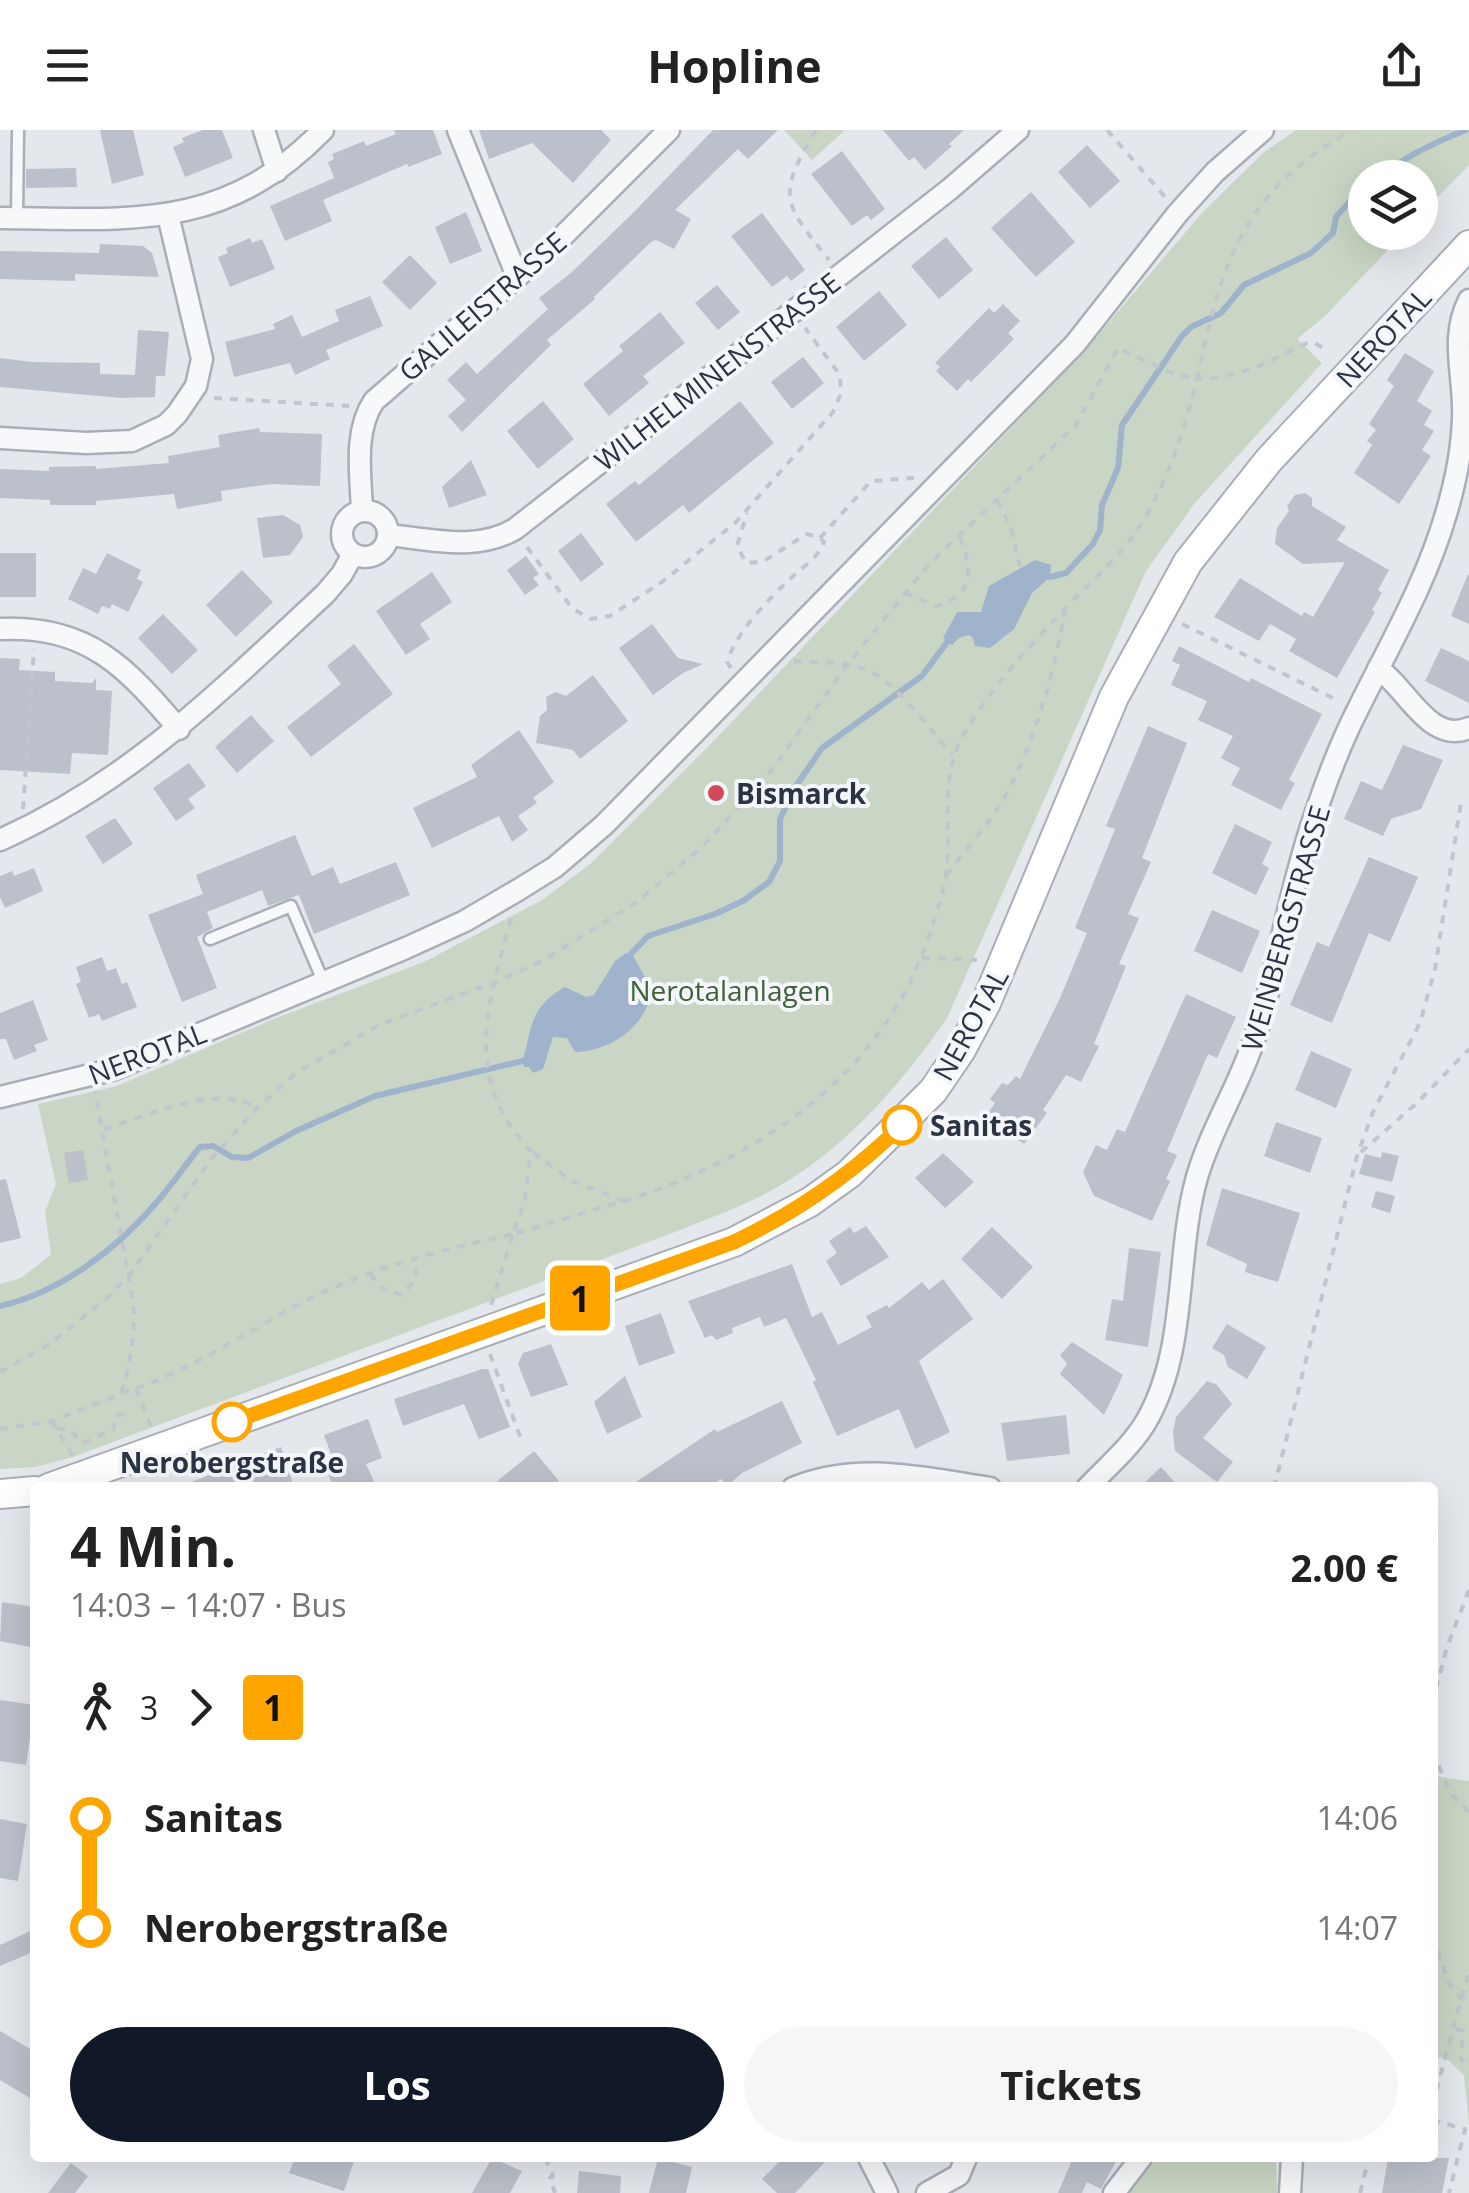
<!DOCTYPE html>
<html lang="de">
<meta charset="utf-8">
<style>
:root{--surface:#fff;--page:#f6f6f6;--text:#222;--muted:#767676;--accent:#111827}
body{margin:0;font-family:"Open Sans",sans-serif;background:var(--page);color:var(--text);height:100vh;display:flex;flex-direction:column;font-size:38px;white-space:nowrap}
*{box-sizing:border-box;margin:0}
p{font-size:32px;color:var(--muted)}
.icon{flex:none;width:55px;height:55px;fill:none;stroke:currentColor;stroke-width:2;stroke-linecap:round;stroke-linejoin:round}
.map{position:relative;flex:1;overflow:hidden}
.sheet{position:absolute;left:30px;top:1352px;width:1408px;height:680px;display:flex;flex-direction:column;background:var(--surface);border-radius:10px;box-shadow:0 10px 40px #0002}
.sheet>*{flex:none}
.badge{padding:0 20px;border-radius:8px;font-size:35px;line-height:65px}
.buttons{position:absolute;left:1348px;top:30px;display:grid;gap:20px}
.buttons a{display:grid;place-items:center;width:90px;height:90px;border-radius:50%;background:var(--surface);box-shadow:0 10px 40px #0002;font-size:50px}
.map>.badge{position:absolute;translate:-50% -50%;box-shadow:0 0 0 5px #fff}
.legs{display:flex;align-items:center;gap:15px;height:110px;padding:0 40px;font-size:32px}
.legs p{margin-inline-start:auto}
.head{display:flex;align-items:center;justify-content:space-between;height:170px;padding:0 40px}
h1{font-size:55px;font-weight:700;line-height:75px}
.primary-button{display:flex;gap:20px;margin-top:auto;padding:20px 40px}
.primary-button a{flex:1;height:115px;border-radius:60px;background:var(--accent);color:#fff;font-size:40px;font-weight:700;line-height:115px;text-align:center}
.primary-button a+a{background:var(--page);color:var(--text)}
ul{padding:0 40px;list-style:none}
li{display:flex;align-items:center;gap:35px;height:110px;font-size:38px}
li i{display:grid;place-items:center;width:15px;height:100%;margin:0 12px;background:currentColor}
li i::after{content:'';width:25px;height:25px;margin:-12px;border:8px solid;border-radius:50%;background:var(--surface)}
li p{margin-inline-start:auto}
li:first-child i{background:linear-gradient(#0000 50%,currentColor 0)}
li:last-child i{background:linear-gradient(currentColor 50%,#0000 0)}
header{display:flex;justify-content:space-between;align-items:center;height:130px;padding:0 40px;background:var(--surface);font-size:45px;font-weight:700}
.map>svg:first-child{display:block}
.green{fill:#c9d6c5}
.water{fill:#9fb4cc}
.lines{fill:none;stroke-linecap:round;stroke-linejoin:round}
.stream{stroke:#9fb4cc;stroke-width:6}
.building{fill:#bbc0ca}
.lane-casing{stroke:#a9aeb7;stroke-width:15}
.street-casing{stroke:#a9aeb7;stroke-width:25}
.secondary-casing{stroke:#a9aeb7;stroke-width:32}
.path{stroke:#c2c5cb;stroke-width:4;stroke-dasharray:8 8;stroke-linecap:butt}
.lane{stroke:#f7f8fa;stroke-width:10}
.street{stroke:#f7f8fa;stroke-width:20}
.secondary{stroke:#fff;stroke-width:28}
.line-1-casing{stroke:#fff;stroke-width:22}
.line-1{stroke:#ffa500;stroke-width:15}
.poi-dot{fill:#d1495b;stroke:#f4f6f9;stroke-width:4}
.stop-1-dot{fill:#fff;stroke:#ffa500;stroke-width:5}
.labels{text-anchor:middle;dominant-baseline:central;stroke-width:8;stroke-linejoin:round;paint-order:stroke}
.street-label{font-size:28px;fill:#2b3445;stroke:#f4f6f9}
.poi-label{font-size:28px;font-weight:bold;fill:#2b3445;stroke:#f4f6f9;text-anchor:start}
.park-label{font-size:28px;fill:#3f6138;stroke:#f4f6f9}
.stop-label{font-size:28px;font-weight:bold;fill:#2b3445;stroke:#f4f6f9;text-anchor:start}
</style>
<header><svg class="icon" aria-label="menu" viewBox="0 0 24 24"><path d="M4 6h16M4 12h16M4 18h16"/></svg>Hopline<svg class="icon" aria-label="share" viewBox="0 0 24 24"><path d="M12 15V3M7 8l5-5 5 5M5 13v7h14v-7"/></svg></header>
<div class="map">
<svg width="1469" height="2063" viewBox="0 0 1469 2063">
<rect width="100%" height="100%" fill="#e4e7ec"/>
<!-- green -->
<g class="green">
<path d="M784,0h61l-33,30z"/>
<path d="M1296,0h173v35l-49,50v-37h-55v54l39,1 -80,84 -27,22 25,24 -127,140 -49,68 -200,449c-51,72 -110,140 -191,179 -24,12 -49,20 -72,30l-610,228 -38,10 -35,2v-185l21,-6 30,-23 -6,-43 11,-28 -18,-80 79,-18 159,-68 148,-56 118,-62 48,-36 118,-117 377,-397 117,-137 61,-60z"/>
<path d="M1433,1646l36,5v342l-5,-48 -19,-18 -12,2z"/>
<path d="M1155,2028h121l1,35h-151z"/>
</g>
<!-- water -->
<g class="water">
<path d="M1035,430l16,5 -1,12 -18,16 -18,36 -24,19 -15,-2 -2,-8 -4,-3 -10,3 -7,7 -9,-7 14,-26h24l8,-26z"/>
<path d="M626,823l7,3 19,33c-5,38 -42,62 -77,63l-8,-14 -14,-1 -10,32 -10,4 -4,-6h-5c-2,-10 1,-13 3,-23 6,-29 12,-42 38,-57l21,10 8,-2 21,-34z"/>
</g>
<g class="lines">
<!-- stream -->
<g class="stream">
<path d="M1376,48c28,-20 58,-36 90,-48"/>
<path d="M1044,444l6,3 16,-4 27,-29 7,-14 2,-25 16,-37 4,-43 60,-89 9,-9 30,-14 23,-28 67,-32 22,-20 3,-16 29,-33"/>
<path d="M629,831l1,-6 18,-19 67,-22 28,-13 26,-19 11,-21v-42l16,-33 26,-38 100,-72 28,-38"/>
<path d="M0,1176c59,-13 117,-57 156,-103 16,-18 29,-38 44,-56l13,-1 19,11 16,1 48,-27 79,-35 152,-36"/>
</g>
</g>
<!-- building -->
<g class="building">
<path d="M100,0h33l11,45 -32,9z"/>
<path d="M203,0h19l11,28 -48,19 -12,-30 11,-5 -2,-4z"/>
<path d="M394,0h39l9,24 -34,13 -1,-3 -84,36 9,21 -47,20 -15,-35 64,-28 -6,-16 6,-3 -2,-5 32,-13 2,5 30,-12z"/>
<path d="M479,0h122l10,10 -38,43 -41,-40 -43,16z"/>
<path d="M713,0h65l-30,29 -10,-10 -63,61 16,9 -17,30 -18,-9 -5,2 -57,55 1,2 -48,41 4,5 -89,87 -14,-16 18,-16 -19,-20 19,-18 11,12 71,-65 -9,-11 33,-26 62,-60z"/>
<path d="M883,0h81l-15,14 3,2 -27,24 -11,-13 -5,4z"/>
<path d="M1087,15l33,36 -30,27 -32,-36z"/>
<path d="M842,21l43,58 -14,11 -4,-5 -15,11 -41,-52z"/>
<path d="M76,38l1,19 -51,1v-19z"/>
<path d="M1031,62l44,50 -39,35 -45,-49z"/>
<path d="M466,82l16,39 -32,13 -15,-37z"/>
<path d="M762,83l43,57 -14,11 -4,-5 -15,11 -41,-51z"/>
<path d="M946,107l27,33 -34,29 -28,-33z"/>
<path d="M250,108l2,5 10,-4 13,30 -45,18 -12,-30 10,-4 -2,-5z"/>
<path d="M100,114l43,2 9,7 7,24 -84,-3v7l-75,-2v-28l99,2z"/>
<path d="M410,125l27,28 -27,27 -28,-28z"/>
<path d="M717,155l23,27 -22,18 -23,-27z"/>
<path d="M879,161l28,34 -43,36 -28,-34z"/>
<path d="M370,166l13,30 -57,24 4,9 -35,16 -5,-12 -56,14 -9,-35 50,-13 -2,-5 19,-9 10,22 37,-16 -4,-11z"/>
<path d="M1003,174l17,17 -12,12 6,6 -43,43 -3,-3 -11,12 -21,-20 4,-4 -5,-4 54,-55 5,5z"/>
<path d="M660,182l25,31 -42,33 6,7 -40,33 -26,-32 40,-33 -4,-5z"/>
<path d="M138,200l31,2 -4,44h-9l-1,21 -34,1 -121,-11v-29l32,4 68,1v11l35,1z"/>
<path d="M1405,223l29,18 -17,30 15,10 -8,14 10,6 -12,19 9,6 -32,48 -45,-31 18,-28 -5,-4 9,-11 -7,-6 25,-38 -7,-6z"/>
<path d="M803,227l21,26 -32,26 -21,-27z"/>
<path d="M543,271l31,38 -36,30 -31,-38z"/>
<path d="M740,271l34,42 -85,70 -6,-8 -47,37 -30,-38 29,-23 4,4z"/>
<path d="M259,298l1,4 62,2 -2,52 -49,-2 -50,7 1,10 -45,8 -3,-15 -78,7v4h-46v-5l-50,-2v-29l49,2v-4l47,-1v3l73,-6 -1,-7 52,-9 -2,-12z"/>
<path d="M471,330l16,35 -38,13 -7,-21z"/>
<path d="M1305,363l7,5v8l34,21 -9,13 52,30 -11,20 4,3 -10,17 3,2 -38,66 -48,-27 7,-12 -26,-15 -11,17 -45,-24 26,-39 62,38 2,-4 9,5 32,-55 -42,2 -28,-20 2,-16 12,-17 -2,-5 8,-11z"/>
<path d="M283,385l17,10 3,12 -13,18 -27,3 -6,-40z"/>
<path d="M581,403l23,31 -23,18 -23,-31z"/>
<rect x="0" y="423" width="36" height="44"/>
<path d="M107,423l34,17 -4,9 6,3 -15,30 -16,-8 -2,5 -8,-3 -4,8 -30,-15 15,-31 13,6z"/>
<path d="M526,426l13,18 -6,4 6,7 -14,10 -18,-25z"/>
<path d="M242,440l31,32 -37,35 -30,-32z"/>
<path d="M432,442l20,30 -32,22 10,15 -24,16 -30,-44z"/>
<path d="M1468,444l1,1v49l-18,-8z"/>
<path d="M163,484l35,36 -26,24 -34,-36z"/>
<path d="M652,494l26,34 25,6 -20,9 -30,22 -34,-47z"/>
<path d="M354,514l39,50 -82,63 -24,-30 54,-43 -14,-18z"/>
<path d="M1179,516l70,36 2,-4 71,36 -33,66 6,3 -14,27 -50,-25 9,-17 -19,-10 12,-22 -35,-16 9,-19 -36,-16 9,-20 -8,-4z"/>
<path d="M1441,518l28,13v42l-44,-22z"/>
<path d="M0,528l20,1 -1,11 36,2v9l37,2 4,-5v12l16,1 -4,64 -36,-2 -2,21 -70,-4z"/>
<path d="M593,545l35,46 -48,38 -7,-9 -37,-7 4,-27 7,-6 -1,-13 10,-5 10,4z"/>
<path d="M251,585l23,26 -37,32 -22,-26z"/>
<path d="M1148,596l39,17 -45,115 9,4 -23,52 11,4 -20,46 7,2 -32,78 5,2 -18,36 -15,-7 -23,35 4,3 -23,31 -39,-27 10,-14 -5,-4 12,-16 6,2 8,-9 4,3 40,-81 27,-65 -12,-5 40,-99 -9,-3z"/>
<path d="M519,600l35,52 -21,16 4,5 -19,13 10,14 -16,12 -13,-26 -67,32 -19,-40 64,-31 -6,-12z"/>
<path d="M1403,615l40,15 -22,49 -30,10 -8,17 -39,-17 17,-38 21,9z"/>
<path d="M189,633l17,23 -18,13 7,9 -19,13 -23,-33z"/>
<path d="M115,688l18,26 -30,20 -18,-28z"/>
<path d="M1235,694l37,18 -10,22 7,4 -13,27 -44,-22z"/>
<path d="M295,705l17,41 21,-9 7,17 56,-22 14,33 -96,39 -15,-39 -31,11 -6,-16 -55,22 6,16 -16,9 20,51 -35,14 -34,-87 55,-21 -7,-19z"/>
<path d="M1369,727l49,20 -28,65 -21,-9 -37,90 -42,-18 27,-63 12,5z"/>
<path d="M34,738l9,23 -38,17 -5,-11v-21l12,-5 2,5z"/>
<path d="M1212,780l48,21 -18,42 -48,-22z"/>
<path d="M102,827l5,14 9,-3 6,16 5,-2 10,25 -35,14 -3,-7 -10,4 -13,-34 5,-2 -5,-15z"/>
<path d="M1186,864l50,23 -19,41 -9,-4 -41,97 10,4 -11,24 4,2 -18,40 -58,-25 -11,-24 13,-27 11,5 10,-21 8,3z"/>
<path d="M33,870l15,40 -14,5 3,6 -23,9 -8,-21h-6v-26z"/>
<path d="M1311,921l41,18 -16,39 -41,-18z"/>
<path d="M1276,992l46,16 -12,35 -46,-17z"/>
<path d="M83,1020l5,30 -19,3 -5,-30z"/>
<path d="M1382,1022l17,4 -7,26 -33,-8 6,-20 16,4z"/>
<path d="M943,1023l31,29 -29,26 -30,-30z"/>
<path d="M6,1049l15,59 -21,5v-63z"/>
<path d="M1222,1058l78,25 -22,69 -33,-10 2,-8 -41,-19z"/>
<path d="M1376,1061l19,5 -5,17 -19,-6z"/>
<path d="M866,1096l23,31 -48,29 -15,-25 11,-8 -8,-12 21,-14 4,6z"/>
<path d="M992,1097l41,40 -31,32 -41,-40z"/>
<path d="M1129,1118l32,4 -13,95 -43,-7 7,-41 11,2z"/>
<path d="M792,1134l20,53 10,-5 16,33 34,-18 -6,-11 21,-11 2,3 33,-26 7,8 14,-11 30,40 -54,42 31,71 -35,17 -16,-40 -62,27 -24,-54 3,-2 -30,-62 -22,9 -4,-10 -28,11 1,5 -17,7 -4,-5 -7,3 -17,-37z"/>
<path d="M661,1183l14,40 -36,13 -14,-40z"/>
<path d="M1227,1194l39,23 -19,32 -19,-12 -4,-12 -12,-7z"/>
<path d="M1072,1212l51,33 -19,40 -44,-41 7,-10 -7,-9z"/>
<path d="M551,1214l17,41 -37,12 -13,-33 5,-11z"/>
<path d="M482,1239h6l22,58 -31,12 -15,-35 -61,22 -9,-27z"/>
<path d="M625,1246l17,41 -35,17 -13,-32z"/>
<path d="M1207,1251l9,3 16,20 -29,34 30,24 -16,20 -42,-31 -2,-19 3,-15z"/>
<path d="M782,1271l20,42 -60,30 -15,13 -6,-7 -12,9h-82l88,-59 2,3z"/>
<path d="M1066,1285l4,39 -63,7 -6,-38z"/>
<path d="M368,1289l14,39 -16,6 11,24h-44l-5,-15 8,-5 -12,-33z"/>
<path d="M281,1317l12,36 -11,5h-106z"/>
<path d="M534,1321l25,30 -9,7h-61z"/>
<path d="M1161,1337l19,21h-41z"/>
<path d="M2,1472l33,5v41l-35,-7z"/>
<path d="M0,1570l35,5 -9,60 -26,-4z"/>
<path d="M0,1689l27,5 -9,57 -18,-3z"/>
<path d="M35,1799v22l-35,15v-21z"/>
<path d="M0,1901l35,21v49l-35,-21z"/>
<path d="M295,2028h60l-11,33 -55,-18z"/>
<path d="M492,2028l30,13 -12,22h-38z"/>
<path d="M658,2028l34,9 -6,26h-37z"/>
<path d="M783,2028h46l-34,35h-18l-15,-14z"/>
<path d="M1073,2028h45l-17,31 -14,-7 -5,11h-24z"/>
<path d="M1388,2028h61l-7,35h-60z"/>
<path d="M71,2033l17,13 -13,17h-27z"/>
<path d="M579,2041l42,5 -1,17h-43z"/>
</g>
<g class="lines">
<defs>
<g id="lane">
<path d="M17,88l1,-88"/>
<path d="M210,809l81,-33 32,75"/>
</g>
<g id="street">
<path d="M264,0l13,41"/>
<path d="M458,0l59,146"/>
<path d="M0,88c130,1 224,14 323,-88"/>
<path d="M0,308l86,5 46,-2 34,-16 11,-11 19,-28 6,-27 -34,-144"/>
<path d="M362,381c-1,-35 -9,-79 12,-110l182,-158 113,-113"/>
<circle cx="365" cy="404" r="23"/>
<path d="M388,405c42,4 89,17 127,-6l435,-340 68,-59"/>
<path d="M0,499c88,-4 126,38 179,100"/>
<path d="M1378,539c28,17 51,76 91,59"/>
<path d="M0,710c132,-59 221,-150 325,-246l17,-20 11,-20"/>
<path d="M0,967l115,-28 291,-121 59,-27 53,-31 37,-23 49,-42 471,-481 103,-131 37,-41 48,-42"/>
<path d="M793,1358c64,-27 131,-10 197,0"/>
<path d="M1087,1358c21,-22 45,-42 60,-68 41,-72 28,-165 50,-243 15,-51 45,-96 60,-146 23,-73 34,-148 59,-219 12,-36 26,-72 43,-105 31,-63 67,-124 87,-193 9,-30 16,-64 17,-96 2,-42 -14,-79 6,-118"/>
<path d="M869,2028l18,35"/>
<path d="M927,2063l32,-18 7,-17"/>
<path d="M1114,2063l27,-35"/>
<path d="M1290,2063l2,-35"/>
</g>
<g id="secondary">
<path d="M49,1358l685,-246 76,-40 39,-28 84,-83 28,-41 25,-47 128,-306 74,-135 81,-102 200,-215"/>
<path d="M0,1364l35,-3"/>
</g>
</defs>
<!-- lane casing -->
<use href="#lane" class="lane-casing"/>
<!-- street casing -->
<use href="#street" class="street-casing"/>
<!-- secondary casing -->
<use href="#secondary" class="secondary-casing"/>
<!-- path -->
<g class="path">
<path d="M816,0c-40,67 -33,72 13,130"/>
<path d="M1107,0l59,68"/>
<path d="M214,268l135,8"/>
<path d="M997,370l13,25 10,41"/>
<path d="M820,408l51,-57 43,-3"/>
<path d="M527,417l45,61 18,11 20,-3 52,-34 74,-60 97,-110 8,-19 -1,-18 -35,-47"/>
<path d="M905,463l31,13c42,-12 35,-39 23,-72"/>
<path d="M1182,494l157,77"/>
<path d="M794,531c23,2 49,0 70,8 31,10 66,62 89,86"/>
<path d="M731,538l-4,-6c10,-31 40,-61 64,-84 12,-11 27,-20 33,-36l-4,-4 -13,-4 -45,28 -16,1 -9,-17 10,-33"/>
<path d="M23,679l11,-160"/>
<path d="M946,745c17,-22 37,-44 52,-67 33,-52 57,-137 67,-198"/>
<path d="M511,789c-23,85 -50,159 20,232l-7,53 -11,30 111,-33 -54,-21 -39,-29"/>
<path d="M922,828l55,2"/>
<path d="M104,999c41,-12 114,-47 153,-21"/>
<path d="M1361,1022l57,-50 51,-53"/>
<path d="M624,1071c136,-43 260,-126 306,-268 6,-19 13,-38 16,-58 6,-48 -8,-98 18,-141 26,-45 63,-85 99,-123 25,-26 51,-49 72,-78 31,-45 49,-101 62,-154l19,-1 37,-9 54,-26h8l11,7"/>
<path d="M370,1144l13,15 19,6 14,-16 -2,-20"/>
<path d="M491,1175l22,-71"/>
<path d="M490,1224l32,88"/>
<path d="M0,1242l48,-27 59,-47 23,-24 82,-116 45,-50 39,-35 85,-49 112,-41 51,-23 93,-58 67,-57 66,-73 77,-107 83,-102 146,-138 42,-77 54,25 25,6c25,-117 44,-186 155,-249"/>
<path d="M136,1259l15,37"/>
<path d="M121,1263c69,-20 130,-65 194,-97 62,-30 131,-47 198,-62"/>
<path d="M52,1291l21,35"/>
<path d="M0,1299l52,-8 69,-27c9,-32 15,-59 12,-92l-38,-211"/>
<path d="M57,1299h12l13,14 31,-13 4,-15 10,-1"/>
<path d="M1274,1358l83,-332 16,-44 47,-89 15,-54 26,-167"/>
<path d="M1432,1574l15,-57 22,-57"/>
<path d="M1432,1621l18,41 19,21"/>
<path d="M1432,1806l17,48 13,15"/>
<path d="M1456,1899l7,2 -2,29 8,2"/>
<path d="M1432,1976l37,-135"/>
<path d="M1432,1990l33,9 -16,64"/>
<path d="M545,2028l8,18 -3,2 5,15"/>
<path d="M1360,2063l9,-35"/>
</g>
<!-- lane -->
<use href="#lane" class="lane"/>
<!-- street -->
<use href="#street" class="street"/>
<!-- secondary -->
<use href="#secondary" class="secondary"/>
</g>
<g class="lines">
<defs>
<path id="line-1" d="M232,1292l502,-180c63,-30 117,-67 168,-117"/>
</defs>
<!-- line-1 casing -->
<use href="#line-1" class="line-1-casing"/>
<!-- line-1 -->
<use href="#line-1" class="line-1"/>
</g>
<!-- markers -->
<circle class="poi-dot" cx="716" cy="663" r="10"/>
<g class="stop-1-dot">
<circle cx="902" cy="995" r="18"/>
<circle cx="232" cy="1292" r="18"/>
</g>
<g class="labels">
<!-- street labels -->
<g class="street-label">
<text transform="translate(482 176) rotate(-41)">GALILEISTRASSE</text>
<text transform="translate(1383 207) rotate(-47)">NEROTAL</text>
<text transform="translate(717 241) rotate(-38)">WILHELMINENSTRASSE</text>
<text transform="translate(1285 798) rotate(-74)">WEINBERGSTRASSE</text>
<text transform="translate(970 894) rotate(-61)">NEROTAL</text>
<text transform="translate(147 923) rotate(-21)">NEROTAL</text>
</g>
<!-- poi labels -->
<g class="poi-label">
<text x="736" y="663">Bismarck</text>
</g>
<!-- park labels -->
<g class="park-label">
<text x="730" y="860">Nerotalanlagen</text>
</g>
<!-- stop labels -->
<g class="stop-label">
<text x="930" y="995">Sanitas</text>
<text x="232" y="1332" text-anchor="middle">Nerobergstraße</text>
</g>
</g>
</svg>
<div class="buttons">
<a><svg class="icon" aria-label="layers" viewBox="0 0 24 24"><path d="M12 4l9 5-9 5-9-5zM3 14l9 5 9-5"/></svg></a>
</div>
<b class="badge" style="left:580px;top:1168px;background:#ffa500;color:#111">1</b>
<section class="sheet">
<div class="head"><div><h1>4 Min.</h1><p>14:03 – 14:07 · Bus</p></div><b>2.00 €</b></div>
<div class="legs"><svg class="icon" aria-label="walk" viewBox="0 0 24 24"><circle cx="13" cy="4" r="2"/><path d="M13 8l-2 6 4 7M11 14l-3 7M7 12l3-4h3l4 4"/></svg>3<svg class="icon" aria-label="forward" viewBox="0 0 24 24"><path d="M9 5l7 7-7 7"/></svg><b class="badge" style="background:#ffa500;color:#111">1</b></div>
<ul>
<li><i style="color:#ffa500"></i><b>Sanitas</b><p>14:06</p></li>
<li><i style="color:#ffa500"></i><b>Nerobergstraße</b><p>14:07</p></li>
</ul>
<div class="primary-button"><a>Los</a><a>Tickets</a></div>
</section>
</div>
